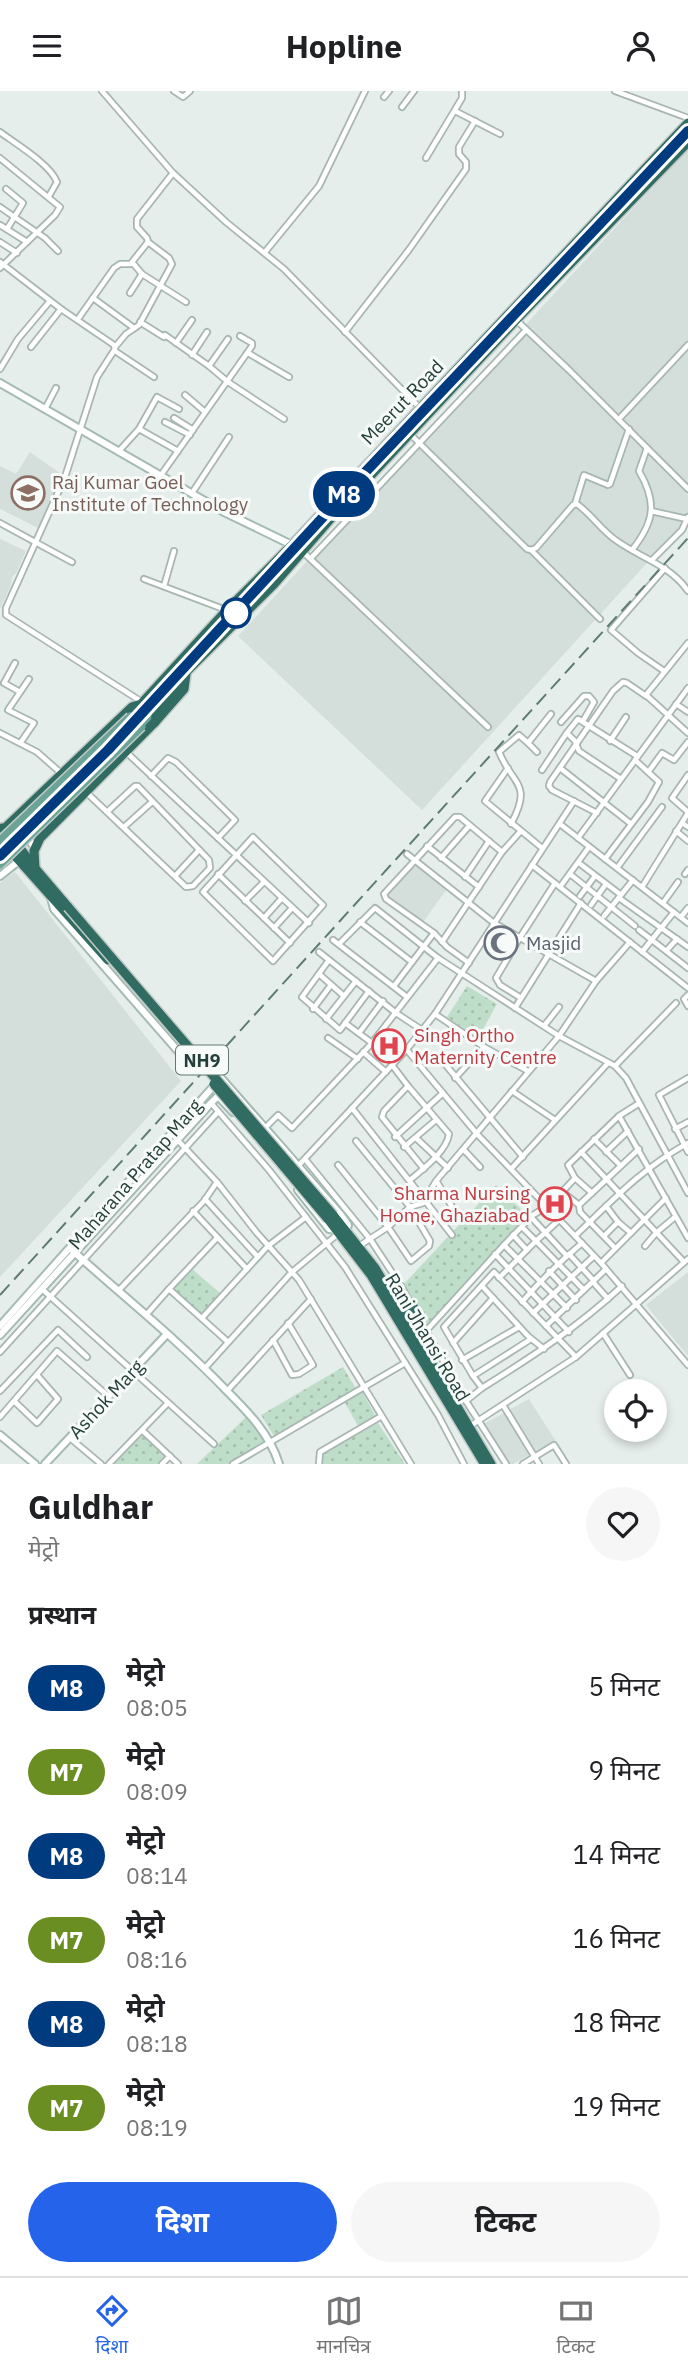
<!DOCTYPE html>
<html lang="hi">
<meta charset="utf-8">
<style>
:root{--surface:#fff;--page:#f6f6f6;--text:#202124;--muted:#757577;--line:#e0e0e0;--accent:#2563eb}
body{margin:0;font-family:"IBM Plex Sans","Noto Sans Devanagari",sans-serif;background:var(--page);color:var(--text);height:100vh;display:flex;flex-direction:column;font-size:26px;white-space:nowrap}
*{box-sizing:border-box;margin:0}
p{font-size:23px;color:var(--muted)}
.icon{flex:none;width:38px;height:38px;fill:none;stroke:currentColor;stroke-width:2;stroke-linecap:round;stroke-linejoin:round}
.map{position:relative;height:1373px;overflow:hidden}
.side{display:flex;flex-direction:column;background:var(--surface);flex:1}
.side>*{flex:none}
.badge{padding:0 14px;border-radius:23px;font-size:24px;line-height:46px}
.fabs{position:absolute;left:604px;top:1288px;display:grid;gap:14px}
.fabs a{display:grid;place-items:center;width:63px;height:63px;border-radius:50%;background:var(--surface);box-shadow:0 4px 10px #0003;font-size:35px}
.map>.badge{position:absolute;translate:-50% -50%;box-shadow:0 0 0 4px #fff}
h2{padding:0 28px;font-size:26px;line-height:63px}
.round{display:grid;place-items:center;flex:none;width:74px;height:74px;border-radius:37px;background:var(--page)}
.head{display:flex;align-items:center;justify-content:space-between;height:119px;padding:0 28px}
h1{font-size:33px;font-weight:700;line-height:52px}
.action{display:flex;gap:14px;margin-top:auto;padding:14px 28px}
.action a{flex:1;height:80px;border-radius:42px;background:var(--accent);color:#fff;font-size:28px;font-weight:700;line-height:80px;text-align:center}
.action a+a{background:var(--page);color:var(--text)}
ul{padding:0;list-style:none}
li{display:flex;align-items:center;gap:21px;height:84px;padding:0 28px}
li div{flex:1}
li b{display:block;font-size:26px}
li em{font-style:normal}
li .badge{min-width:77px;font-weight:700;text-align:center}
header{display:flex;justify-content:space-between;align-items:center;height:91px;padding:0 28px;background:var(--surface);font-size:32px;font-weight:700}
.tab-bar{display:flex;justify-content:space-around;align-items:center;height:98px;border-top:2px solid var(--line);background:var(--surface);font-size:19px;color:var(--muted)}
.tab-bar a{display:grid;justify-items:center;gap:4px}
.tab-bar .active{color:var(--accent)}
.map>svg:first-child{display:block}
.built{fill:#d4deda}
.green{fill:url(#green-dots)}
.lines{fill:none;stroke-linecap:round;stroke-linejoin:round}
.street-casing{stroke:#a8b6b2;stroke-width:8}
.secondary-casing{stroke:#a4bab3;stroke-width:10}
.primary-casing{stroke:#c2cac8;stroke-width:10}
.highway-casing{stroke:#c2cac8;stroke-width:12}
.street{stroke:#fff;stroke-width:4.5}
.secondary{stroke:#fff;stroke-width:6}
.primary{stroke:#6ba397;stroke-width:7}
.highway{stroke:#316c63;stroke-width:9}
.rail{stroke:#5f7b75;stroke-width:2;stroke-dasharray:14 7;stroke-linecap:butt}
.primary-bridge-casing{stroke:#c2cac8;stroke-width:10;stroke-linecap:butt}
.highway-bridge-casing{stroke:#c2cac8;stroke-width:12;stroke-linecap:butt}
.primary-bridge{stroke:#6ba397;stroke-width:7}
.highway-bridge{stroke:#316c63;stroke-width:9}
.line-casing{stroke:#fff;stroke-width:16}
.line{stroke:#003b80;stroke-width:10}
.stop-dot{fill:#fff;stroke:#003b80;stroke-width:3.5}
.labels{text-anchor:middle;dominant-baseline:central;stroke-width:6;stroke-linejoin:round;paint-order:stroke}
.shield{fill:#f6faf9;stroke:#647873;stroke-width:2}
.shield-label{font-size:18px;font-weight:bold;fill:#25403a}
.street-label{font-size:19px;fill:#25403a;stroke:#f6faf9}
.education-label{font-size:19px;fill:#785e54;stroke:#f6faf9;text-anchor:start}
.worship-label{font-size:19px;fill:#5b616d;stroke:#f6faf9;text-anchor:start}
.health-label{font-size:19px;fill:#be3a42;stroke:#f6faf9;text-anchor:start}
</style>
<header><svg class="icon" aria-label="menu" viewBox="0 0 24 24"><path d="M4 6h16M4 12h16M4 18h16"/></svg>Hopline<svg class="icon" aria-label="person" viewBox="0 0 24 24"><circle cx="12" cy="8" r="4"/><path d="M4 21q1-7 8-7t8 7"/></svg></header>
<div class="map">
<svg width="688" height="1373" viewBox="0 0 688 1373">
<defs>
<pattern id="green-dots" width="8" height="8" patternUnits="userSpaceOnUse" patternTransform="scale(1.75)"><rect width="8" height="8" fill="#bfdec9"/><path d="M2 2h.1M6 6h.1" fill="none" stroke="#a4c0ad" stroke-width="1.8" stroke-linecap="round"/></pattern>
</defs>
<rect width="100%" height="100%" fill="#e6eeeb"/>
<!-- built -->
<g class="built">
<path d="M688,58v369l-266,292 -184,-174z"/>
<path d="M30,361l34,24 -26,52 -38,-19v-43l16,8z"/>
<path d="M0,448l26,12 -10,22 -4,4 -1,8 -11,24z"/>
<path d="M414,773l33,25 -24,33 -36,-27z"/>
<path d="M15,781l166,209 -181,196v-394z"/>
<path d="M688,1181v84l-42,-51z"/>
<path d="M529,1308l26,41 -42,24h-7l-24,-39z"/>
</g>
<!-- green -->
<g class="green">
<path d="M467,895l30,18 -19,34 -31,-21z"/>
<path d="M496,1094l32,31 -101,108 -24,-39z"/>
<path d="M191,1177l29,25 -19,21 -28,-25z"/>
<path d="M343,1276l13,22 -82,47 -13,-21z"/>
<path d="M362,1300l14,26 -18,9 -14,-25z"/>
<path d="M246,1326l20,24 -32,23h-37z"/>
<path d="M378,1332l27,41h-82l-2,-9z"/>
<path d="M143,1343l23,22 -8,8h-44z"/>
</g>
<g class="lines">
<defs>
<g id="street">
<path d="M102,0l71,82 53,49 58,47 136,139"/>
<path d="M174,0l9,6 7,-6"/>
<path d="M615,0l73,27"/>
<path d="M384,6l5,-6"/>
<path d="M402,16l12,-16"/>
<path d="M455,20l45,23"/>
<path d="M0,41c16,12 50,32 57,50l-8,14"/>
<path d="M0,67l60,49 -5,8 -55,53"/>
<path d="M426,67l36,-60v-7"/>
<path d="M6,98l17,14 -16,26"/>
<path d="M0,116l45,31 13,13"/>
<path d="M0,134l27,17"/>
<path d="M0,151l17,11"/>
<path d="M265,161l54,-66 46,-95"/>
<path d="M0,171l61,47 53,36 1,4 -18,28 -32,100 -59,131v7l136,87"/>
<path d="M142,183l44,28"/>
<path d="M130,202l12,-19 -10,-12 16,-20 -1,-4 -10,-11v-8l36,-46"/>
<path d="M93,207l41,30"/>
<path d="M78,228l36,-51 6,-4h12"/>
<path d="M515,228l54,51 119,119"/>
<path d="M140,231l24,15"/>
<path d="M345,241l63,-81 58,-82v-7l-7,-8v-7l16,-26"/>
<path d="M165,244l44,31 19,16 56,37"/>
<path d="M176,252l16,-23"/>
<path d="M31,256l30,-38"/>
<path d="M115,256l11,-13 13,-9 33,-61 -3,-6 -21,-16"/>
<path d="M115,260l39,26"/>
<path d="M248,262l41,24"/>
<path d="M192,264l15,-23"/>
<path d="M209,275l19,-27"/>
<path d="M0,278l18,-30 32,-38"/>
<path d="M185,304l20,17"/>
<path d="M45,318l11,-21"/>
<path d="M174,327l19,12"/>
<path d="M619,328l69,-74"/>
<path d="M165,331l25,13"/>
<path d="M139,338l39,22"/>
<path d="M410,343l117,115 4,1 5,-2 37,-43 4,-1c15,11 25,27 40,37 24,17 53,24 71,50"/>
<path d="M119,360l20,-22 18,-32 22,12"/>
<path d="M161,384l91,-129v-3l-12,-7"/>
<path d="M192,402l37,-56"/>
<path d="M575,413l9,-29 24,10 2,-1 19,-55"/>
<path d="M651,420l36,8"/>
<path d="M0,432l72,39"/>
<path d="M531,459l69,69"/>
<path d="M632,459c23,-29 25,-48 7,-79l8,-23"/>
<path d="M303,461l185,175"/>
<path d="M311,467l215,-228"/>
<path d="M652,469l30,-30 6,-13"/>
<path d="M144,488l82,31"/>
<path d="M164,495l10,-35"/>
<path d="M688,552l-42,52 42,38"/>
<path d="M15,572l-11,20 16,9"/>
<path d="M664,580l-26,-18 -27,-23 54,-62"/>
<path d="M676,613l12,8"/>
<path d="M561,631l23,-26h5l5,6 -11,19"/>
<path d="M0,642l37,19 25,22"/>
<path d="M567,642l8,8 4,10 42,28"/>
<path d="M610,650l16,-24"/>
<path d="M21,651l13,-19 -26,-13 21,-31"/>
<path d="M126,661l183,171"/>
<path d="M537,661l-9,-9 23,-29"/>
<path d="M508,677l-23,33 57,47"/>
<path d="M560,677l70,55"/>
<path d="M542,679l24,-36 12,-15 59,37"/>
<path d="M649,680l13,-18 12,7 14,-18"/>
<path d="M688,684l-16,23 16,14"/>
<path d="M151,685l17,-18 8,4 59,58 -17,18"/>
<path d="M87,702l99,94 7,-1 17,-18 -1,-8 -71,-74h-3l-28,26"/>
<path d="M597,722l-45,-23 -3,-4 1,-4 63,-91 10,-9 4,1 19,13"/>
<path d="M682,732l6,4"/>
<path d="M511,733c22,-41 2,-38 -12,-72l20,-17 9,8"/>
<path d="M560,733l128,99"/>
<path d="M124,736l28,-25"/>
<path d="M676,740l12,10"/>
<path d="M253,746l70,68 -50,56 -70,-69z"/>
<path d="M578,747l110,-150"/>
<path d="M427,755l52,41"/>
<path d="M407,763l87,69 102,58"/>
<path d="M441,767l28,-32"/>
<path d="M605,768l43,-57 11,-20 -24,-22"/>
<path d="M579,772l42,32"/>
<path d="M532,774l156,123"/>
<path d="M617,777l45,-61"/>
<path d="M218,783l72,69"/>
<path d="M570,783l65,52"/>
<path d="M685,783l3,-4"/>
<path d="M175,785l24,-26"/>
<path d="M465,786l24,-36"/>
<path d="M560,796l29,-40"/>
<path d="M642,796l46,-74"/>
<path d="M580,805l15,-20"/>
<path d="M619,807l69,49"/>
<path d="M245,810l19,-19"/>
<path d="M663,812l15,-21"/>
<path d="M591,814l15,-21"/>
<path d="M604,825l29,-36"/>
<path d="M681,826l7,-9"/>
<path d="M264,827l18,-20"/>
<path d="M360,831l52,40"/>
<path d="M274,837l18,-20"/>
<path d="M639,839l49,38"/>
<path d="M333,849l74,57"/>
<path d="M442,851l60,-90 18,-20"/>
<path d="M339,853l36,-36 63,50 121,78 56,30 11,12 62,115"/>
<path d="M667,859l10,-11"/>
<path d="M319,861l77,61 26,17"/>
<path d="M642,861l32,-40"/>
<path d="M329,869l-27,37 38,33 29,-39"/>
<path d="M469,872l-22,-16 -13,-14 -48,-34 -2,-5 71,-77h5l42,35"/>
<path d="M319,883l25,22"/>
<path d="M394,895l40,-53"/>
<path d="M688,904l-4,4 4,7"/>
<path d="M521,907l-21,-13 -4,-7 23,-39 36,-56"/>
<path d="M515,917l66,-105"/>
<path d="M313,918l18,-24"/>
<path d="M435,923l49,33 44,24"/>
<path d="M326,928l30,-38"/>
<path d="M345,932l27,20"/>
<path d="M544,935l15,-19"/>
<path d="M359,942l24,-32"/>
<path d="M328,947l30,21"/>
<path d="M407,959l70,84 124,129 87,102"/>
<path d="M363,961l23,20"/>
<path d="M439,966l84,100"/>
<path d="M392,974l16,21 41,48c-2,17 -26,35 -39,46"/>
<path d="M615,975l61,-63"/>
<path d="M455,987l29,-31"/>
<path d="M688,987l-29,17 29,57"/>
<path d="M408,995l-24,25 -2,6 42,52"/>
<path d="M512,1000l43,29"/>
<path d="M211,1012l58,67 76,97 93,148 26,49"/>
<path d="M352,1017l100,127"/>
<path d="M619,1025l69,122"/>
<path d="M266,1036l12,-12 14,13 80,-85 66,-85"/>
<path d="M675,1038l13,-7"/>
<path d="M171,1042l46,49 40,51 42,47 112,184"/>
<path d="M395,1046l48,-44"/>
<path d="M416,1047l32,30"/>
<path d="M594,1048l26,26"/>
<path d="M404,1056l32,-27"/>
<path d="M464,1059l16,17"/>
<path d="M581,1061l103,110"/>
<path d="M606,1061l22,-21"/>
<path d="M305,1068l65,80 31,47 25,45 78,-86 29,-30 18,-11 24,-26"/>
<path d="M299,1074l108,-116 28,-35 139,-213"/>
<path d="M338,1074l50,62 23,34 18,-15 1,-5 -20,-34 -54,-66"/>
<path d="M511,1078l97,-106"/>
<path d="M437,1091l20,33"/>
<path d="M561,1100l18,14 1,7 35,36"/>
<path d="M592,1102l-17,-15 -7,-13 51,-49 19,-12"/>
<path d="M205,1108l53,58"/>
<path d="M579,1114l60,-56"/>
<path d="M606,1115l12,16 13,11"/>
<path d="M193,1120l54,58"/>
<path d="M531,1126l36,39"/>
<path d="M522,1136l14,14 23,-21"/>
<path d="M513,1144l14,15"/>
<path d="M575,1145c39,-37 65,-66 113,-93"/>
<path d="M604,1145l14,-14"/>
<path d="M217,1147l-48,51 59,53"/>
<path d="M504,1154l63,63"/>
<path d="M359,1155l29,-19 22,-20 13,-4 13,-22 123,-145 37,-55 34,-39"/>
<path d="M645,1155l11,-13 19,-16"/>
<path d="M495,1163l74,78"/>
<path d="M569,1163l25,27"/>
<path d="M601,1172l65,-65"/>
<path d="M549,1180l27,29"/>
<path d="M499,1187l37,-37 48,49"/>
<path d="M593,1191l15,17"/>
<path d="M482,1195l46,50 16,13"/>
<path d="M42,1198l172,155"/>
<path d="M119,1199l85,-89 13,-19"/>
<path d="M522,1211c17,-20 40,-42 60,-59"/>
<path d="M533,1222l61,-57"/>
<path d="M146,1224l23,-26"/>
<path d="M202,1227l66,-72 38,-29"/>
<path d="M546,1235l60,-57"/>
<path d="M426,1240l40,70 16,-13"/>
<path d="M603,1242l27,42"/>
<path d="M273,1249l19,35 7,-1 14,-9 -25,-42"/>
<path d="M453,1252l40,-45"/>
<path d="M0,1261l218,-240"/>
<path d="M576,1266l-82,-85 -50,55 29,49 9,12c51,-32 96,-61 140,-102"/>
<path d="M462,1269l57,-33"/>
<path d="M205,1277l87,-96 47,-39"/>
<path d="M473,1285l58,-37"/>
<path d="M0,1300l58,-61 29,27"/>
<path d="M227,1300l84,-92"/>
<path d="M14,1310l23,22 21,-24 -21,-24"/>
<path d="M466,1310l40,63"/>
<path d="M503,1314l36,59"/>
<path d="M0,1326l57,-66 51,45"/>
<path d="M470,1335l106,-69 112,-98"/>
<path d="M143,1340l35,33"/>
<path d="M70,1347l31,26"/>
<path d="M109,1373l58,-60"/>
<path d="M162,1373l8,-8"/>
<path d="M233,1373l172,-101"/>
<path d="M319,1373l1,-12 60,-35"/>
<path d="M523,1373l31,-19 12,19"/>
</g>
<g id="secondary">
<path d="M0,292l224,129 68,33"/>
<path d="M128,631l12,-13 1,-5"/>
<path d="M11,745l107,-104"/>
<path d="M35,757l-8,-11 3,-6 116,-115 9,-5"/>
<path d="M0,785l20,-16"/>
<path d="M51,807l3,11 124,142 8,-4 1,-3"/>
<path d="M298,1099l31,39 8,1"/>
<path d="M73,1160c51,46 105,89 153,139 21,21 44,44 53,74"/>
<path d="M0,1235l221,-248 120,137 7,10 -2,6"/>
<path d="M0,1244l211,-232 7,-7 15,16"/>
<path d="M0,1344l35,29"/>
<path d="M45,1373l122,-130"/>
</g>
<path id="primary" d="M142,636l15,-16"/>
<g id="highway">
<path d="M155,631l2,-12 29,-38 88,-88 58,-67 184,-197 172,-178"/>
<path d="M2,737l9,8 22,30 35,41"/>
<path d="M4,738l128,-122 9,-3 86,-94 65,-65 396,-422"/>
<path d="M0,748l108,121"/>
<path d="M35,777l-1,-17 6,-13 115,-116 29,-33 2,-15"/>
<path d="M333,1124l42,53 116,196"/>
<path d="M328,1128l43,56 113,188"/>
<path d="M403,1223l11,-6"/>
</g>
</defs>
<!-- street casing -->
<use href="#street" class="street-casing"/>
<!-- secondary casing -->
<use href="#secondary" class="secondary-casing"/>
<!-- primary casing -->
<use href="#primary" class="primary-casing"/>
<!-- highway casing -->
<use href="#highway" class="highway-casing"/>
<!-- street -->
<use href="#street" class="street"/>
<!-- secondary -->
<use href="#secondary" class="secondary"/>
<!-- primary -->
<use href="#primary" class="primary"/>
<!-- highway -->
<use href="#highway" class="highway"/>
<!-- rail -->
<g class="rail">
<path d="M0,761l106,-104 228,-248 354,-373"/>
<path d="M0,1204l688,-757"/>
</g>
<defs>
<g id="primary-bridge">
<path d="M0,749l130,-124"/>
<path d="M0,774l142,-138"/>
</g>
<g id="highway-bridge">
<path d="M68,816l265,308"/>
<path d="M214,993l114,135"/>
</g>
</defs>
<!-- primary-bridge casing -->
<use href="#primary-bridge" class="primary-bridge-casing"/>
<!-- highway-bridge casing -->
<use href="#highway-bridge" class="highway-bridge-casing"/>
<!-- primary-bridge -->
<use href="#primary-bridge" class="primary-bridge"/>
<!-- highway-bridge -->
<use href="#highway-bridge" class="highway-bridge"/>
</g>
<g class="lines">
<defs>
<path id="line" d="M0,765l108,-106 229,-248 351,-371"/>
</defs>
<!-- line casing -->
<use href="#line" class="line-casing"/>
<!-- line -->
<use href="#line" class="line"/>
</g>
<!-- icons -->
<defs>
<symbol id="university-ring" viewBox="-11 -11 22 22"><circle r="9.5" fill="#f6faf9" stroke="#8d6e63" stroke-width="1.5"/><path d="M0-5L7-2L0 1L-7-2ZM-4 1L0 2.5L4 1V4Q0 6-4 4Z" fill="#8d6e63"/></symbol>
<symbol id="mosque-ring" viewBox="-11 -11 22 22"><circle r="9.5" fill="#f6faf9" stroke="#6b7280" stroke-width="1.5"/><path d="M3.5-4.9A6 6 0 1 0 3.5 4.9A5 5 0 1 1 3.5-4.9Z" fill="#6b7280"/></symbol>
<symbol id="hospital-ring" viewBox="-11 -11 22 22"><circle r="9.5" fill="#f6faf9" stroke="#e0444e" stroke-width="1.5"/><path d="M-5-5h3v3.5h4V-5h3V5h-3V1.5h-4V5h-3Z" fill="#e0444e"/></symbol>
</defs>
<g fill-rule="evenodd">
<use href="#university-ring" x="9" y="383" width="38" height="38"/>
<use href="#mosque-ring" x="482" y="833" width="38" height="38"/>
<use href="#hospital-ring" x="370" y="936" width="38" height="38"/>
<use href="#hospital-ring" x="536" y="1094" width="38" height="38"/>
</g>
<!-- markers -->
<circle class="stop-dot" cx="236" cy="522" r="14"/>
<g class="labels">
<!-- shield labels -->
<rect class="shield" x="176" y="954.5" width="52" height="29" rx="5"/>
<g class="shield-label">
<text x="202" y="969">NH9</text>
</g>
<!-- street labels -->
<g class="street-label">
<text transform="translate(402 311) rotate(-46)">Meerut Road</text>
<text transform="translate(135 1083) rotate(-49)">Maharana Pratap Marg</text>
<text transform="translate(428 1246) rotate(59)">Rani Jhansi Road</text>
<text transform="translate(106 1308) rotate(-47)">Ashok Marg</text>
</g>
<!-- education labels -->
<g class="education-label">
<text x="52" y="391">Raj Kumar Goel<tspan x="52" dy="22">Institute of Technology</tspan></text>
</g>
<!-- worship labels -->
<g class="worship-label">
<text x="526" y="852">Masjid</text>
</g>
<!-- health labels -->
<g class="health-label">
<text x="414" y="944">Singh Ortho<tspan x="414" dy="22">Maternity Centre</tspan></text>
<text x="530" y="1102" text-anchor="end">Sharma Nursing<tspan x="530" dy="22">Home, Ghaziabad</tspan></text>
</g>
</g>
</svg>
<div class="fabs">
<a><svg class="icon" aria-label="locate" viewBox="0 0 24 24"><circle cx="12" cy="12" r="6"/><path d="M12 2v4M12 18v4M2 12h4M18 12h4"/></svg></a>
</div>
<b class="badge" style="left:344px;top:403px;background:#003b80;color:#fff">M8</b>
</div>
<section class="side">
<div class="head"><div><h1>Guldhar</h1><p>मेट्रो</p></div><a class="round"><svg class="icon" aria-label="heart" viewBox="0 0 24 24"><path d="M12 20l-8-8c-3-5 5-10 8-4 3-6 11-1 8 4z"/></svg></a></div>
<h2>प्रस्थान</h2>
<ul>
<li><span class="badge" style="background:#003b80;color:#fff">M8</span><div><b>मेट्रो</b><p>08:05</p></div><em>5 मिनट</em></li>
<li><span class="badge" style="background:#6b8e23;color:#fff">M7</span><div><b>मेट्रो</b><p>08:09</p></div><em>9 मिनट</em></li>
<li><span class="badge" style="background:#003b80;color:#fff">M8</span><div><b>मेट्रो</b><p>08:14</p></div><em>14 मिनट</em></li>
<li><span class="badge" style="background:#6b8e23;color:#fff">M7</span><div><b>मेट्रो</b><p>08:16</p></div><em>16 मिनट</em></li>
<li><span class="badge" style="background:#003b80;color:#fff">M8</span><div><b>मेट्रो</b><p>08:18</p></div><em>18 मिनट</em></li>
<li><span class="badge" style="background:#6b8e23;color:#fff">M7</span><div><b>मेट्रो</b><p>08:19</p></div><em>19 मिनट</em></li>
</ul>
<div class="action"><a>दिशा</a><a>टिकट</a></div>
</section>
<nav class="tab-bar">
<a class="active"><svg class="icon" aria-label="directions" viewBox="0 0 24 24"><path d="M12 3l9 9-9 9-9-9zM9 14v-3h6M13 9l2 2-2 2"/></svg>दिशा</a>
<a><svg class="icon" aria-label="map" viewBox="0 0 24 24"><path d="M3 6l6-2 6 2 6-2v14l-6 2-6-2-6 2zM9 4v14M15 6v14"/></svg>मानचित्र</a>
<a><svg class="icon" aria-label="tickets" viewBox="0 0 24 24"><path d="M3 7h18v10H3zM15 7v10"/></svg>टिकट</a>
</nav>
